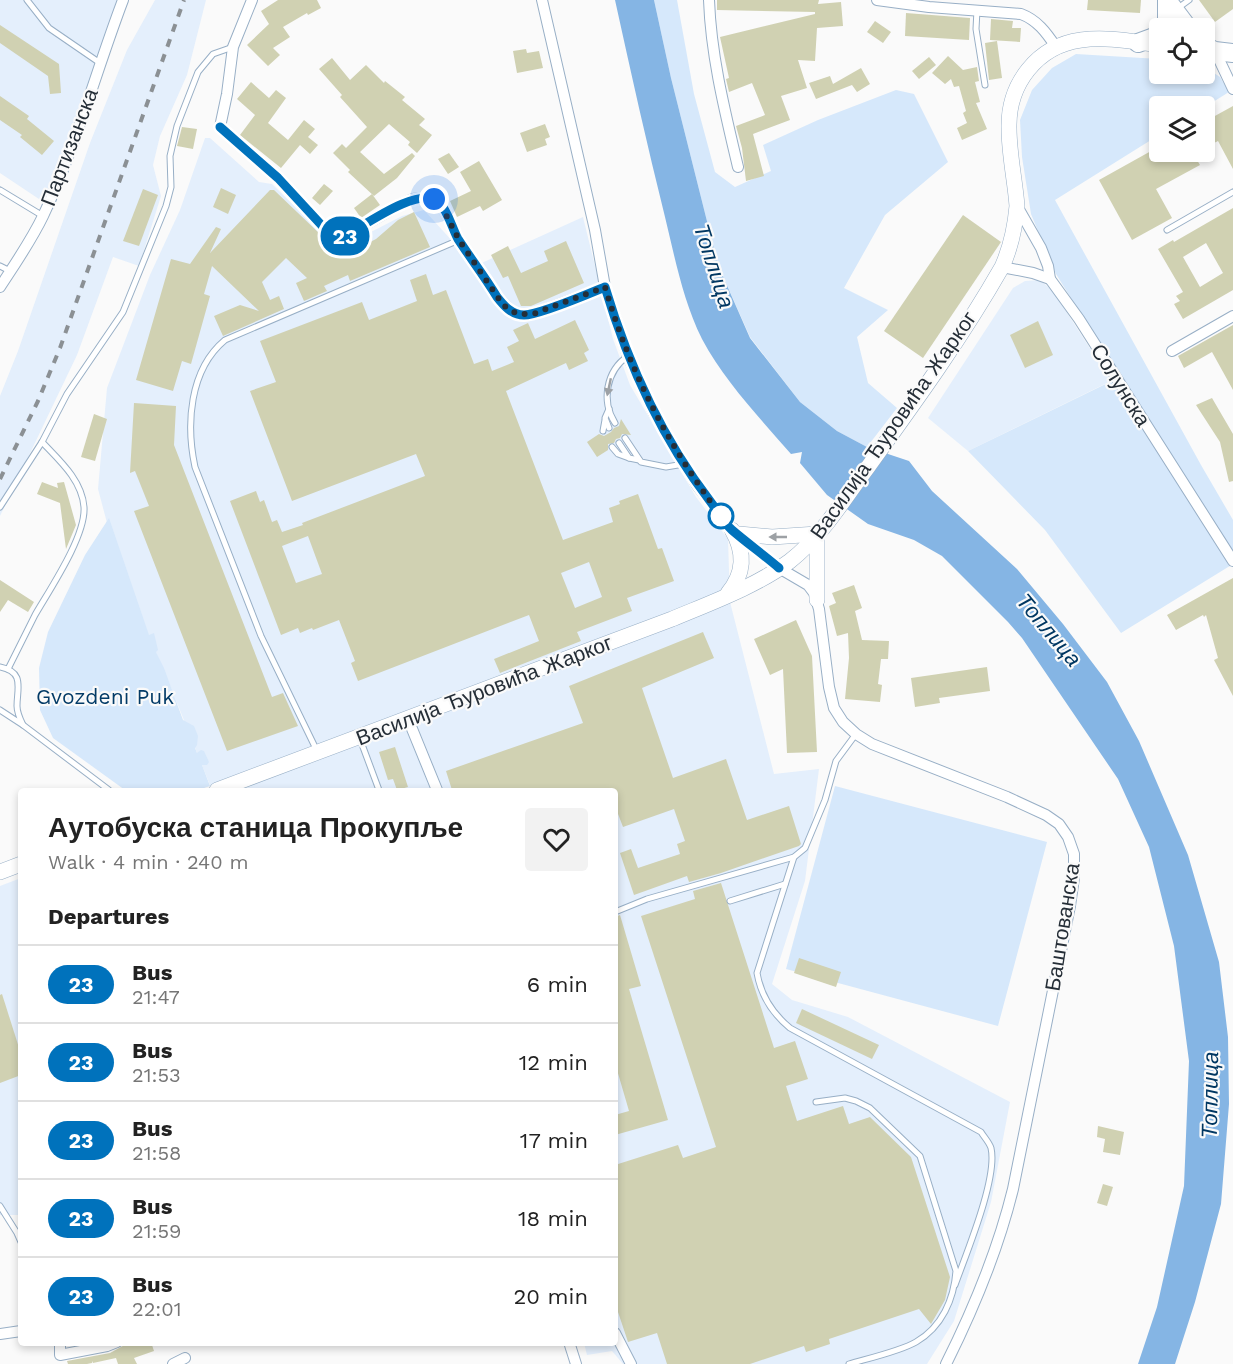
<!DOCTYPE html>
<meta charset="utf-8">
<style>
:root{--surface:#fff;--page:#f2f2f2;--text:#222;--muted:#767676;--line:#e0e0e0}
body{margin:0;font-family:"Work Sans",sans-serif;background:var(--page);color:var(--text);height:100vh;display:flex;flex-direction:column;font-size:22px;white-space:nowrap}
*{box-sizing:border-box;margin:0}
p{font-size:20px;color:var(--muted)}
.icon{flex:none;width:33px;height:33px;fill:none;stroke:currentColor;stroke-width:2;stroke-linecap:round;stroke-linejoin:round}
.map{position:relative;flex:1;overflow:hidden}
.panel{position:absolute;left:18px;top:788px;width:600px;height:558px;display:flex;flex-direction:column;background:var(--surface);border-radius:6px;box-shadow:0 3px 9px #0003}
.panel>*{flex:none}
.badge{padding:0 12px;border-radius:20px;font-size:21px;line-height:39px}
.controls{position:absolute;left:1149px;top:18px;display:grid;gap:12px}
.controls a{display:grid;place-items:center;width:66px;height:66px;border-radius:6px;background:var(--surface);box-shadow:0 3px 9px #0003;font-size:30px}
.you{position:absolute;width:30px;height:30px;margin:-15px;border:4px solid #fff;border-radius:50%;background:#1a73e8;box-shadow:0 0 0 9px #1a73e833}
.map>.badge{position:absolute;translate:-50% -50%;box-shadow:0 0 0 3px #fff}
h2{padding:0 30px;font-size:22px;line-height:54px}
.round{display:grid;place-items:center;flex:none;width:63px;height:63px;border-radius:6px;background:var(--page)}
.summary{display:flex;align-items:center;justify-content:space-between;height:102px;padding:0 30px}
h1{font-size:28px;font-weight:700;line-height:45px}
ul{padding:0;list-style:none}
li{display:flex;align-items:center;gap:18px;height:78px;padding:0 30px;border-top:2px solid var(--line)}
li div{flex:1}
li b{display:block;font-size:22px}
li em{font-style:normal}
li .badge{min-width:66px;font-weight:700;text-align:center}
.map>svg:first-child{display:block}
.built{fill:#e4effc}
.green{fill:#d6e8fb}
.water{fill:#85b5e4}
.building{fill:#d0d1b2;fill-rule:evenodd}
.lines{fill:none;stroke-linecap:round;stroke-linejoin:round}
.service-casing{stroke:#98afc6;stroke-width:7}
.minor-casing{stroke:#98afc6;stroke-width:12}
.secondary-casing{stroke:#98afc6;stroke-width:16}
.primary-casing{stroke:#98afc6;stroke-width:20}
.service{stroke:#fff;stroke-width:5}
.minor{stroke:#fff;stroke-width:10}
.secondary{stroke:#fff;stroke-width:15}
.primary{stroke:#fff;stroke-width:18}
.rail{stroke:#8b9094;stroke-width:4;stroke-dasharray:8 8;stroke-linecap:butt}
.oneway{fill:#9da1a5}
.line-casing{stroke:#fff;stroke-width:14}
.line{stroke:#0072bc;stroke-width:9}
.walk{stroke:#252e37;stroke-width:6;stroke-dasharray:0 10.8}
.stop-dot{fill:#fff;stroke:#0072bc;stroke-width:3}
.labels{text-anchor:middle;dominant-baseline:central;stroke-width:4.5;stroke-linejoin:round;paint-order:stroke}
.street-label{font-size:21px;fill:#252e37;stroke:#fafafa}
.park-label{font-size:21px;fill:#033b67;stroke:#fafafa}
.water-label{font-size:22px;font-style:italic;fill:#003762;stroke:#fafafa}
</style>
<div class="map">
<svg width="1233" height="1364" viewBox="0 0 1233 1364">
<rect width="100%" height="100%" fill="#fafafa"/>
<!-- built -->
<g class="built">
<path d="M0,0h121l-67,209 -54,-36z"/>
<path d="M155,0h51l-19,75 -27,61 -7,29 8,31 -22,70 -26,-9 -36,98 -77,161v-120l18,-45 72,-208 37,-93z"/>
<path d="M205,138h5l49,44 13,2 63,62 36,-14 31,-16 22,-6 51,56 108,-49 30,122 17,46 66,112 32,42 2,63 44,172 45,-5 -14,112 -33,103 20,16 56,17 162,85 -19,100 -37,119 -27,43h-304l-11,-13 -25,4 -3,-12 31,-1v-552h-403l-47,-117 -46,-105 -21,-79 9,-101 43,-113 30,-65z"/>
<path d="M1040,280l13,11 58,90 -143,70 -40,-33 85,-130 12,-7z"/>
<path d="M21,878v337h-21v-329z"/>
</g>
<!-- green -->
<g class="green">
<path d="M654,0h23l17,94 21,78 20,15 36,-16 -8,-26 55,-25 78,-30 18,4 34,68 -63,53 -41,73 44,22 -31,27 11,46 29,25 -30,39 -30,-16 -37,-29 -50,-65 -32,-72 -47,-187z"/>
<path d="M1076,54l83,5 1,15h44l1,-7 15,10 9,15 -24,15 -45,-1 -1,29 -104,65 146,265 32,55v44l-112,69 -76,-103 -77,-79 152,-74 -64,-103 -25,-60 -9,-57 -2,-37 12,-30 20,-22z"/>
<path d="M109,518l40,117 5,-2 4,17 -2,2 8,16 19,52 11,6 4,10 -1,9 -2,3 2,5 4,-3 3,1 5,11 -2,3h-5l8,21 -12,4h-73l-72,-52 -13,-28 -1,-42 9,-36 37,-77z"/>
<path d="M835,786l212,56 -49,184 -212,-57z"/>
</g>
<!-- water -->
<path class="water" d="M615,0h39l17,78 47,187 32,73 50,64 37,29 30,16 42,14 23,30 85,78 46,55 44,58 32,59 49,114 31,107 9,75 1,67 -8,100 -26,98 -20,62h-37l19,-57 27,-121 5,-125 -15,-115 -25,-99 -31,-68 -96,-141 -14,-16 -66,-66 -28,-16 -46,-16 -41,-29 -27,-32 2,-11 -11,2c-31,-36 -66,-72 -89,-115 -19,-38 -27,-81 -37,-122 -18,-72 -34,-144 -50,-217z"/>
<!-- building -->
<g class="building">
<path d="M278,0h39l4,8 -13,7 -1,-2 -24,14 7,10 -17,11 7,7 -12,11 -21,-21 22,-21 -8,-13z"/>
<path d="M717,0h102l-1,4 23,-2 2,24 -26,2 -2,33 -17,-1 9,28 -26,8 9,24 -37,14 11,42 -18,5 -4,-33 -6,-22 29,-11 -13,-32 -23,9 -3,-13 3,-1 -9,-41 95,-23v-2l-98,-2z"/>
<path d="M1088,0h53l-1,13 -53,-3z"/>
<path d="M1199,0h34v9l-18,13z"/>
<path d="M906,13l64,5 -1,22 -64,-4z"/>
<path d="M991,19l22,2 -1,7h9l-1,14 -30,-2z"/>
<path d="M875,21l16,11 -8,11 -16,-11z"/>
<path d="M0,25l59,39 2,29 -11,1 -2,-18 -48,-33z"/>
<path d="M997,41l5,37 -13,2 -4,-37z"/>
<path d="M526,49l1,4 12,-2 4,17 -26,5 -4,-22z"/>
<path d="M948,56l15,14 14,-3 2,14 -4,1 5,20 -4,1 11,26 -25,11 -5,-12 10,-5 -4,-10 3,-2 -7,-25 -5,1 -3,-8 -6,5 -13,-11z"/>
<path d="M929,57l7,8 -17,14 -7,-8z"/>
<path d="M332,58l18,22 16,-15 18,18 1,-2 20,16 -3,3 23,19 -6,6 13,10 -15,18 -9,-8 2,-3 -21,-18 -29,28 24,22 28,-21 3,3 -18,22 -23,18 -26,-24 2,-2 -17,-17 9,-9 4,4 21,-21 -27,-30 2,-2 -23,-26z"/>
<path d="M861,68l9,16 -13,8 -5,-7 -36,14 -7,-16 21,-7 3,8z"/>
<path d="M251,82l18,16 7,-8 10,8 -18,25 20,17 16,-20 11,9 -7,8 10,8 -8,9 -10,-9 -19,23 -41,-33 15,-20 -18,-16z"/>
<path d="M0,96l29,20 -2,3 27,22 -12,14 -22,-18 2,-2 -22,-15z"/>
<path d="M1233,106v63l-15,-28 -14,7v-26z"/>
<path d="M545,124l5,13 -5,2 2,6 -20,7 -7,-19z"/>
<path d="M182,127l15,2 -4,20 -16,-3z"/>
<path d="M1160,146v6h32l8,13 -44,24 16,29 -40,22 -33,-60z"/>
<path d="M449,153l10,14 -11,7 -10,-15z"/>
<path d="M479,161l23,39 -19,11 -3,-5 -23,11 -7,-16 21,-10 -11,-19z"/>
<path d="M324,184l9,7 -13,14 -8,-7z"/>
<path d="M221,188l15,7 -8,19 -15,-7z"/>
<path d="M143,189l15,6 -19,51 -16,-5z"/>
<path d="M270,190h4l69,66 33,-17 22,-19 16,-8 16,35 -80,34 -2,-6 -24,11 3,5 -23,10 -8,-18 11,-5 -21,-20 -24,24 8,18 9,-4 5,13 -61,27 -9,-20 26,-11 19,6 -47,-45 -8,28 6,2 -19,68 -9,-3 -9,30 -37,-11 35,-121 19,5 26,-37 5,2 -11,24z"/>
<path d="M372,194l8,11 -19,13 -7,-10z"/>
<path d="M1233,208v82l-50,29 -9,-15 6,-3 -4,-5 7,-4 -25,-43 15,-9 1,2zM1206,243l17,30 -23,14 -17,-30z"/>
<path d="M963,215l38,27 -78,116 -39,-27z"/>
<path d="M566,241l18,42 -53,23h-10l-13,-30 -5,2 -12,-23 17,-9 13,27 27,-12 -4,-10z"/>
<path d="M426,274l7,21 13,-5 28,74 14,-5 4,12 22,-9 -7,-15 12,-6 -6,-11 15,-7 7,16 40,-19 14,30 -5,3 4,8 -19,9 -3,-7 -60,28 57,149 50,-18 -4,-14 11,-4 -1,-3 19,-7 20,55 4,-1 12,33 -47,17 5,13 -55,21 4,9 -81,32 -6,-14 45,-18 -10,-26 -171,66 -7,-18 4,-2 -16,-41 -26,10 -1,-2 -12,5 -2,-5 -17,7 -51,-134 26,-10 4,11 4,-2 8,22 5,-2 5,12 21,-7 -1,-2 123,-47 -9,-22 -124,47 -42,-110 26,-9 -16,-41 102,-39 7,18 48,-19 -7,-21zM308,536l14,38 -26,9 -14,-37zM589,562l13,35 -27,11 -14,-35z"/>
<path d="M1038,321l15,34 -28,13 -15,-33z"/>
<path d="M1233,325v65l-21,-38 -28,16 -6,-12z"/>
<path d="M1212,398l21,36v47l-4,1 -9,-40 -24,-37z"/>
<path d="M134,403l42,3 -2,39 98,252 11,-4 15,33 -71,25 -93,-240 15,-5 -14,-35 -5,2z"/>
<path d="M94,414l13,5 -12,42 -14,-4z"/>
<path d="M621,419l10,16 -9,-1 -2,4 -4,1 -2,4 -6,1v6l-11,7 -10,-15 12,-8 5,2 7,-4 3,-4 5,-2z"/>
<path d="M42,482l16,6 -1,-5 7,-1 12,43 -10,24 -6,-46 -23,-9z"/>
<path d="M1233,578v118l-19,-36 4,-2 -12,-43 -2,2 -1,-2 -27,15 -9,-15z"/>
<path d="M0,580l34,22 -6,10 -20,-12 -8,12z"/>
<path d="M854,585l8,23 -7,3 7,29 27,1 -1,18h-7l-3,25 4,1 -2,17 -35,-3 4,-41 -1,-25 -11,3 -8,-30 7,-3 -4,-10z"/>
<path d="M796,620l16,36 5,96 -30,1 -4,-84 -13,6 -16,-36z"/>
<path d="M703,632l11,26 -72,30 31,90 53,-19 21,61 42,-14 12,38 -2,2 -78,27 -32,9 -2,-6 -53,19 -14,-42 11,-4 7,19 42,-14 -3,-10 8,-3 -11,-32 -51,18 -8,-21v-16h-163l-6,-19 137,-48 -14,-37z"/>
<path d="M987,667l3,24 -51,7 1,5 -25,4 -4,-29z"/>
<path d="M395,747l13,40 -11,3 -4,-11 -5,1 -9,-28z"/>
<path d="M721,883l53,165 21,-7 13,38 -22,7 11,35 46,-15 6,18 21,-7 41,40 39,120 -5,23 -14,24 -12,-15 -90,30 1,5 -24,8 -2,-6 -54,18h-83l-10,-31 -29,9 -13,-39v-138l63,-20 5,13 33,-11 -75,-231 54,-17 -2,-8z"/>
<path d="M620,915l21,71 -12,3 39,131 -53,15v-20l14,-4 -14,-48v-146z"/>
<path d="M799,958l42,14 -5,15 -42,-14z"/>
<path d="M2,994l19,60v21l-21,8v-88z"/>
<path d="M802,1009l77,36 -7,14 -76,-36z"/>
<path d="M1098,1126l26,6 -4,23 -17,-3 2,-13 -8,-2z"/>
<path d="M1103,1184l10,3 -6,19 -10,-3z"/>
<path d="M130,1342h21l3,9 -20,7 3,6h-19l-2,-6 -23,5 -1,-2v2l-5,1h-19l-1,-3 43,-8z"/>
</g>
<g class="lines">
<defs>
<g id="service">
<path d="M27,0l22,28 51,35"/>
<path d="M1178,8l11,-8"/>
<path d="M977,10l-1,19 9,56"/>
<path d="M0,190l43,26"/>
<path d="M1167,230l66,-38"/>
<path d="M0,266l10,5"/>
<path d="M615,423c-14,-22 -9,-52 13,-67"/>
<path d="M609,428l-4,-10 4,-9"/>
<path d="M603,431l2,-11"/>
<path d="M625,438l16,24 25,5 18,-3"/>
<path d="M619,443l10,15 10,2"/>
<path d="M612,447l6,7 11,4"/>
<path d="M0,507l42,-65 25,-48 56,-82 43,-106 5,-19 -1,-31 7,-30 21,-54 15,-18 20,-7"/>
<path d="M0,667c25,5 17,21 17,39 0,7 3,13 6,19l-23,-15"/>
<path d="M8,669c9,-18 18,-36 27,-54 15,-26 51,-79 49,-108 -2,-27 -25,-47 -42,-65"/>
<path d="M23,725l86,65"/>
<path d="M360,739l19,51"/>
<path d="M317,751l-56,-115 -66,-169c-9,-42 -6,-97 30,-127l234,-100"/>
<path d="M794,857l-37,116c4,23 16,41 33,55l191,104c3,5 8,10 10,16 7,30 -25,106 -36,137"/>
<path d="M730,901l55,-17"/>
<path d="M615,912l32,-13 147,-42 11,-9 20,-48 11,-39 20,-27"/>
<path d="M816,1102l29,-4 11,3 14,7 50,48 36,115c-2,28 -14,56 -40,71 -15,9 -50,17 -67,22"/>
<path d="M0,1206l17,27 4,9"/>
</g>
<g id="minor">
<path d="M252,0l-19,47 -6,47 -7,33 58,51 48,52 12,6 9,-1 54,-31 12,-5 15,-2 11,5 3,4 17,34 38,57 13,13 7,4h16l72,-27"/>
<path d="M542,0l53,230 10,57 23,69 26,57 30,51 13,21 35,45 47,38 29,17 6,8 5,16 10,78 5,21 9,14 13,12 16,10 135,53 39,18 13,9 9,13 6,17v24l-4,28 -57,283c-15,61 -39,119 -67,175"/>
<path d="M709,0c2,56 16,112 29,167"/>
<path d="M877,0l52,7 92,7c16,6 25,18 35,33"/>
<path d="M1215,51l18,38"/>
<path d="M1017,206l24,42 7,18 2,13 29,40 154,242"/>
<path d="M1002,267l31,6 17,6"/>
<path d="M0,287c15,-23 31,-46 43,-71 33,-69 53,-145 80,-216"/>
<path d="M1172,351l61,-35"/>
<path d="M408,719l29,71"/>
<path d="M615,1333l16,31"/>
<path d="M0,1334l21,-3"/>
<path d="M60,1342v13l47,-9 10,-4"/>
<path d="M569,1342l7,22"/>
<path d="M173,1364l12,-6"/>
</g>
<g id="secondary">
<path d="M739,534l33,3 45,-3v66"/>
<path d="M728,593c17,-20 17,-41 4,-63"/>
<path d="M217,790l455,-171c38,-16 85,-33 118,-58 32,-25 54,-62 78,-94 47,-65 94,-130 134,-200 9,-20 13,-39 15,-61 -2,-26 -8,-52 -8,-78 -1,-44 28,-82 72,-88 25,-4 54,2 79,5"/>
<path d="M0,872l21,-8"/>
</g>
<g id="primary">
<path d="M1167,0l21,28"/>
<path d="M1164,28l3,-8v-20"/>
<path d="M1138,43l19,-7 3,-2"/>
<path d="M1204,46l11,5 18,2"/>
</g>
</defs>
<!-- service casing -->
<use href="#service" class="service-casing"/>
<!-- minor casing -->
<use href="#minor" class="minor-casing"/>
<!-- secondary casing -->
<use href="#secondary" class="secondary-casing"/>
<!-- primary casing -->
<use href="#primary" class="primary-casing"/>
<!-- service -->
<use href="#service" class="service"/>
<!-- minor -->
<use href="#minor" class="minor"/>
<!-- secondary -->
<use href="#secondary" class="secondary"/>
<!-- primary -->
<use href="#primary" class="primary"/>
<!-- rail -->
<path class="rail" d="M0,479l38,-78 22,-53 124,-348"/>
</g>
<!-- one-way arrows -->
<defs><path id="oneway-solid" d="M-6-.8H1V-3.2L6.5 0L1 3.2V.8H-6Z" transform="scale(1.5)"/></defs>
<g class="oneway">
<use href="#oneway-solid" transform="translate(609 387) rotate(102)"/>
<use href="#oneway-solid" transform="translate(778 537) rotate(-180)"/>
</g>
<g class="lines">
<defs>
<path id="line" d="M220,127l58,51 48,52 12,6 9,-1c18,-10 73,-50 92,-33 9,9 13,26 19,37 13,20 27,38 39,58 7,9 15,18 27,18 15,0 64,-21 81,-28 23,77 56,150 105,214 7,9 14,22 22,29 15,13 32,25 47,38"/>
</defs>
<!-- line casing -->
<use href="#line" class="line-casing"/>
<!-- line -->
<use href="#line" class="line"/>
<!-- walk -->
<path class="walk" d="M434,199l8,8 17,33 44,65 14,9h16l72,-27c26,88 62,156 116,229"/>
</g>
<!-- markers -->
<circle class="stop-dot" cx="721" cy="516" r="12"/>
<g class="labels">
<!-- street labels -->
<g class="street-label">
<text transform="translate(69 147) rotate(-69)">Партизанска</text>
<text transform="translate(1121 385) rotate(58)">Солунска</text>
<text transform="translate(893 425) rotate(-55)">Василија Ђуровића Жарког</text>
<text transform="translate(484 690) rotate(-21)">Василија Ђуровића Жарког</text>
<text transform="translate(1062 927) rotate(-81)">Баштованска</text>
</g>
<!-- park labels -->
<g class="park-label">
<text x="105" y="696">Gvozdeni Puk</text>
</g>
<!-- water labels -->
<g class="water-label">
<text transform="translate(714 266) rotate(72)">Топлица</text>
<text transform="translate(1049 630) rotate(50)">Топлица</text>
<text transform="translate(1210 1095) rotate(-89)">Топлица</text>
</g>
</g>
</svg>
<div class="controls">
<a><svg class="icon" aria-label="locate" viewBox="0 0 24 24"><circle cx="12" cy="12" r="6"/><path d="M12 2v4M12 18v4M2 12h4M18 12h4"/></svg></a>
<a><svg class="icon" aria-label="layers" viewBox="0 0 24 24"><path d="M12 4l9 5-9 5-9-5zM3 14l9 5 9-5"/></svg></a>
</div>
<div class="you" style="left:434px;top:199px"></div>
<b class="badge" style="left:345px;top:236px;background:#0072bc;color:#fff">23</b>
<section class="panel">
<div class="summary"><div><h1>Аутобуска станица Прокупље</h1><p>Walk · 4 min · 240 m</p></div><a class="round"><svg class="icon" aria-label="heart" viewBox="0 0 24 24"><path d="M12 20l-8-8c-3-5 5-10 8-4 3-6 11-1 8 4z"/></svg></a></div>
<h2>Departures</h2>
<ul>
<li><span class="badge" style="background:#0072bc;color:#fff">23</span><div><b>Bus</b><p>21:47</p></div><em>6 min</em></li>
<li><span class="badge" style="background:#0072bc;color:#fff">23</span><div><b>Bus</b><p>21:53</p></div><em>12 min</em></li>
<li><span class="badge" style="background:#0072bc;color:#fff">23</span><div><b>Bus</b><p>21:58</p></div><em>17 min</em></li>
<li><span class="badge" style="background:#0072bc;color:#fff">23</span><div><b>Bus</b><p>21:59</p></div><em>18 min</em></li>
<li><span class="badge" style="background:#0072bc;color:#fff">23</span><div><b>Bus</b><p>22:01</p></div><em>20 min</em></li>
</ul>
</section>
</div>
